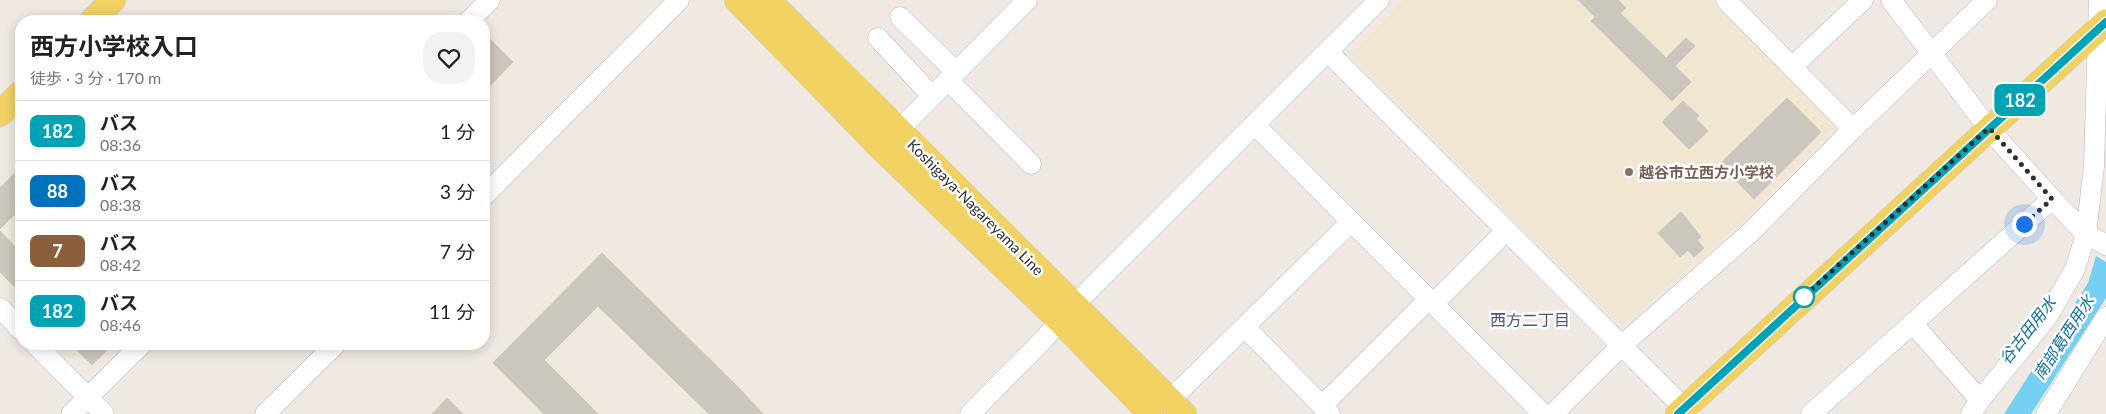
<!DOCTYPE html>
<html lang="ja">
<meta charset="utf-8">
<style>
:root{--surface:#fff;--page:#f2f2f2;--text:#222;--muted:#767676;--line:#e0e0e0}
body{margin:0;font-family:Lato,"Noto Sans JP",sans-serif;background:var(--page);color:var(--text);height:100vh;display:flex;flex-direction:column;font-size:19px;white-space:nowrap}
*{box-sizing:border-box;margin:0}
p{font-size:16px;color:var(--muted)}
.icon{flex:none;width:28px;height:28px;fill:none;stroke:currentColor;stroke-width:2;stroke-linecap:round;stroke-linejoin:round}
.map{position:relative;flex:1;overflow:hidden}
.side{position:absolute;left:15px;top:15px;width:475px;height:335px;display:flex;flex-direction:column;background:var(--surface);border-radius:20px;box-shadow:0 2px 12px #0003}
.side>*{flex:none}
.badge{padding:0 10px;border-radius:8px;font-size:18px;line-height:32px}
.you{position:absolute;width:25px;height:25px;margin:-12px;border:4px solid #fff;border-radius:50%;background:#1a73e8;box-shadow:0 0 0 8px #1a73e833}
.map>.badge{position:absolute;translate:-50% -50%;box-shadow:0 0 0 2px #fff}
.round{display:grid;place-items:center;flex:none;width:52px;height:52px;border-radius:20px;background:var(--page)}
.summary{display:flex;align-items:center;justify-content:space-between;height:85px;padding:0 15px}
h1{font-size:24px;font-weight:700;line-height:38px}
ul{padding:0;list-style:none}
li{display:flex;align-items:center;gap:15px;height:60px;padding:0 15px;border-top:1px solid var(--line)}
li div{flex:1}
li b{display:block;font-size:19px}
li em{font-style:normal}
li .badge{min-width:55px;font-weight:700;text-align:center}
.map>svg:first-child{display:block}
.education{fill:#f0e6d1}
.water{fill:#75cff0}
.building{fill:#cbc7bf;stroke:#cbc5ba}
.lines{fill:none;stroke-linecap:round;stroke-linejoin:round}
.minor-casing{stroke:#b4b7c1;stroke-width:21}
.major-casing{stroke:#c9c9c9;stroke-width:26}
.minor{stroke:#fff;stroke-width:20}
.major{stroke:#f2d163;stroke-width:25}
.line-casing{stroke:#fff;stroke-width:11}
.line{stroke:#00a3b4;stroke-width:8}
.walk{stroke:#2e2e2e;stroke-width:5;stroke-dasharray:0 9}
.education-dot{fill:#8d6e63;stroke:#fff;stroke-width:2}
.stop-dot{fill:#fff;stroke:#00a3b4;stroke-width:2.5}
.labels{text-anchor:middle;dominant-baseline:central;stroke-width:5;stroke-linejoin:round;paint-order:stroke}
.education-label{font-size:15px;font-weight:bold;fill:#785e54;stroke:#fff;text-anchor:start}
.street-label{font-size:15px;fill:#2e2e2e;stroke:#fff}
.neighbourhood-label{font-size:16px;fill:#4d5680;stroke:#fff}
.water-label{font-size:16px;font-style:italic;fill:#0d6fa3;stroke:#fff}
</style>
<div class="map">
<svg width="2106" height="414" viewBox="0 0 2106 414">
<rect width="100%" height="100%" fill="#efe9e1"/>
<!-- education -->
<path class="education" d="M1404,0h310l124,124 -94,96 -124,107 -270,-273z"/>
<!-- water -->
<path class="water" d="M2096,256l10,6v36l-75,116h-27l84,-131z"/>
<!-- building -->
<g class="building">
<path d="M1578,0h40l8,8 -6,5 46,45 20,-20 9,8 -20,20 16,16 -19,19 -81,-80 4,-4z"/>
<path d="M490,39l23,23 -29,30v-46z"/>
<path d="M1787,98l34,34 -67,67 -34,-35z"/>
<path d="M1683,101l16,15 -3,3 12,12 -19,18 -27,-27z"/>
<path d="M21,167v41l-21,21v-41z"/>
<path d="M1681,212l20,25 -4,3 7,8 -10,9 -6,-7 -8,7 -22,-24z"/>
<path d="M0,231l21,22v40l-21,-21z"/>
<path d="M602,253l136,134 25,27h-54l-111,-108 -54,54 54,54h-54l-51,-51z"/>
<path d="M71,344h42l-21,21z"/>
<path d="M447,398l16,16h-31z"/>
</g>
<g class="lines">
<defs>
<g id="minor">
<path d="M1726,0l127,129"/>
<path d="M1891,0l98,129 63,70 34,35 20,11"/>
<path d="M900,17l56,55"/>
<path d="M469,21l21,-21"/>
<path d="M878,38l54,58"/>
<path d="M1328,52l362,362"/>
<path d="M1792,67l71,-67"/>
<path d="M948,80l83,84"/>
<path d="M1254,124l289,290"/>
<path d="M899,130l128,-130"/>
<path d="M484,196l195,-196"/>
<path d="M1433,304l73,-73"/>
<path d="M0,308l21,22"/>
<path d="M1913,324l67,76 -9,14"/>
<path d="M1245,327l85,87"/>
<path d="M35,344l69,70"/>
<path d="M1170,400l181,-178"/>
<path d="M1980,400l68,-84 27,-47 11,-35 8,-68 5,-166"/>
<path d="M1322,406l106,-106"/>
<path d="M71,414l71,-70"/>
<path d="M265,414l71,-70"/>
<path d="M970,414l74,-75 30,-34 305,-305"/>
<path d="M1553,414l68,-68 130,-114 102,-103 134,-129"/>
<path d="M1811,414l241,-215"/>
<path d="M2046,414l60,-97"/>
</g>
<g id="major">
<path d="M737,0l142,146 181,175 91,93"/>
<path d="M768,0l416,414"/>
<path d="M92,21l21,-21"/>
<path d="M0,114l21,-21"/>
<path d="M1678,414l428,-392"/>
</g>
</defs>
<!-- minor casing -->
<use href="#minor" class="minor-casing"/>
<!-- major casing -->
<use href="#major" class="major-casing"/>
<!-- minor -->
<use href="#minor" class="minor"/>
<!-- major -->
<use href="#major" class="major"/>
</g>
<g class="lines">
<defs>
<path id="line" d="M1678,414l428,-392"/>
</defs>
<!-- line casing -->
<use href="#line" class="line-casing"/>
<!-- line -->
<use href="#line" class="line"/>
<!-- walk -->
<path class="walk" d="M1804,297l-6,5 191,-174 63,71 -28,25"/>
</g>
<!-- markers -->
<circle class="education-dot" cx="1629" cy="172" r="5"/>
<circle class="stop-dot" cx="1804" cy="297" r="10"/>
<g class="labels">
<!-- education labels -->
<g class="education-label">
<text x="1639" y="172">越谷市立西方小学校</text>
</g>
<!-- street labels -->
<g class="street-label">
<text transform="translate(976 207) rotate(45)">Koshigaya-Nagareyama Line</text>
</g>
<!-- neighbourhood labels -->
<g class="neighbourhood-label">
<text x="1530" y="319">西方二丁目</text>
</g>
<!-- water labels -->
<g class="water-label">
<text transform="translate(2027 330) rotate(-52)">谷古田用水</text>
<text transform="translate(2063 337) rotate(-57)">南部葛西用水</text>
</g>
</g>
</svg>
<div class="you" style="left:2024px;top:224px"></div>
<b class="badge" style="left:2020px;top:100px;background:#00a3b4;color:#fff">182</b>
<section class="side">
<div class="summary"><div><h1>西方小学校入口</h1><p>徒歩 · 3 分 · 170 m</p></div><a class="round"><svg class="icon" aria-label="heart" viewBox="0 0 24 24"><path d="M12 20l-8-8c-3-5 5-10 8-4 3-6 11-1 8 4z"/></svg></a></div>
<ul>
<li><span class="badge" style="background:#00a3b4;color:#fff">182</span><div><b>バス</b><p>08:36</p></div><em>1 分</em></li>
<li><span class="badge" style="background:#0072bc;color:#fff">88</span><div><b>バス</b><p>08:38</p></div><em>3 分</em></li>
<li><span class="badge" style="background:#8b5e3c;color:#fff">7</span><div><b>バス</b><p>08:42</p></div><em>7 分</em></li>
<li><span class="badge" style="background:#00a3b4;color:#fff">182</span><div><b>バス</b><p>08:46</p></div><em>11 分</em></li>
</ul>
</section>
</div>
